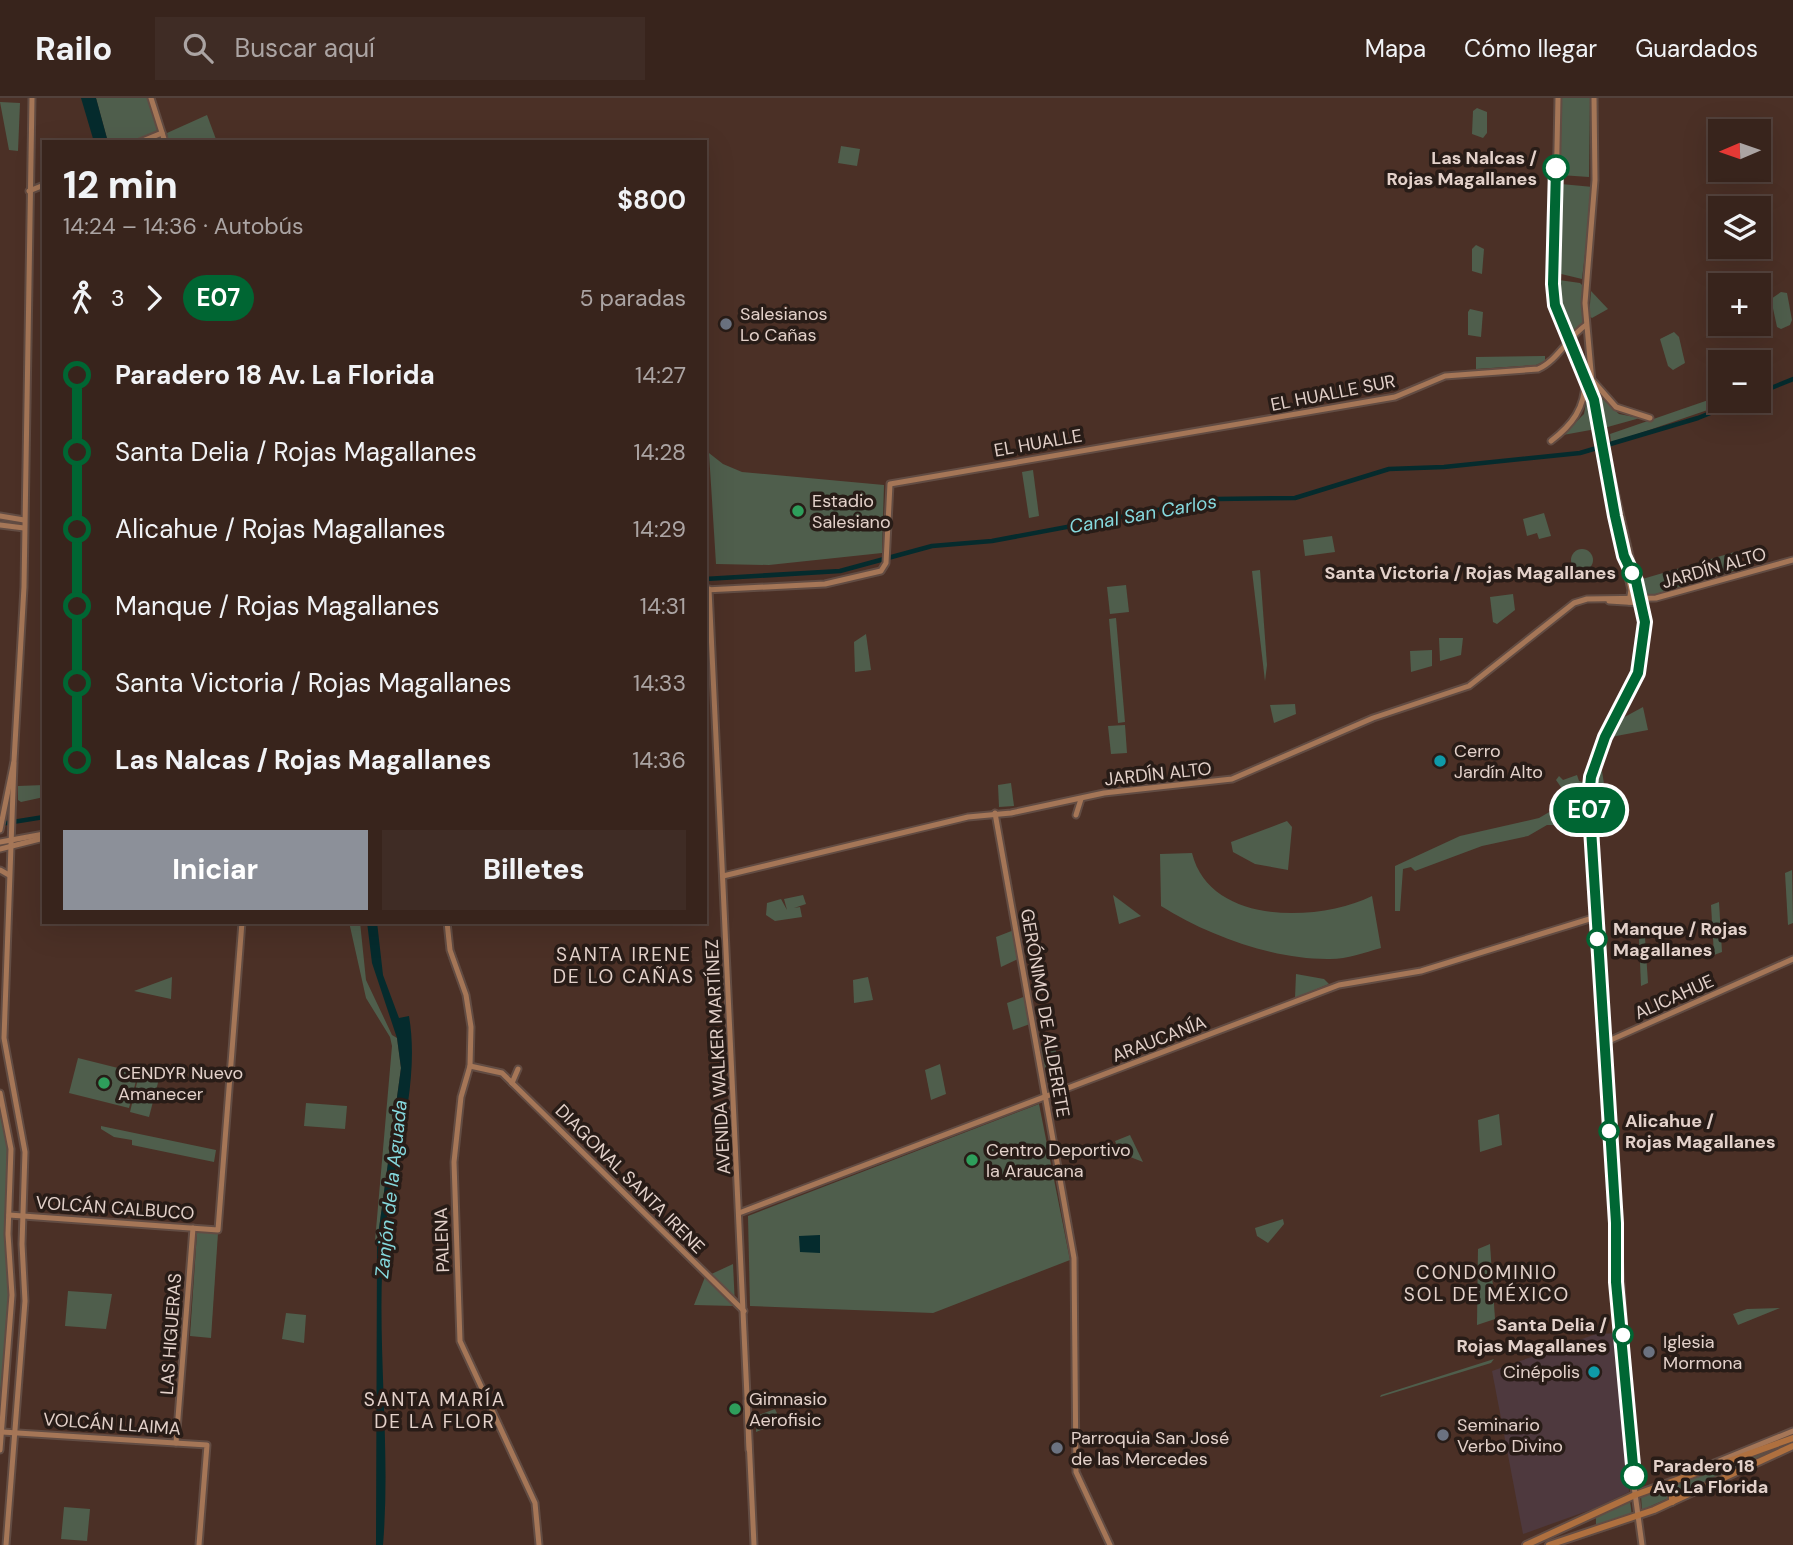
<!DOCTYPE html>
<html lang="es">
<meta charset="utf-8">
<style>
:root{--surface:#38241c;--page:#3f2c25;--text:#f1f3f6;--muted:#aba4a3;--line:#52413b;--accent:#8c9099}
body{margin:0;font-family:"DM Sans",sans-serif;background:var(--page);color:var(--text);height:100vh;display:flex;flex-direction:column;font-size:26px;white-space:nowrap}
*{box-sizing:border-box;margin:0}
p{font-size:23px;color:var(--muted)}
.icon{flex:none;width:38px;height:38px;fill:none;stroke:currentColor;stroke-width:2;stroke-linecap:round;stroke-linejoin:round}
.map{position:relative;flex:1;overflow:hidden}
.side{position:absolute;left:42px;top:42px;width:665px;height:784px;display:flex;flex-direction:column;background:var(--surface);border-radius:0px;box-shadow:0 7px 28px #0002,0 0 0 2px var(--line)}
.side>*{flex:none}
.badge{padding:0 14px;border-radius:23px;font-size:24px;line-height:46px}
.needle{width:46px;rotate:268deg}
.tools{position:absolute;left:1708px;top:21px;display:grid;gap:14px}
.tools a{display:grid;place-items:center;width:63px;height:63px;border-radius:0px;background:var(--surface);box-shadow:0 7px 28px #0002,0 0 0 2px var(--line);font-size:35px}
.map>.badge{position:absolute;translate:-50% -50%;box-shadow:0 0 0 4px #fff}
.legs{display:flex;align-items:center;gap:10px;height:77px;padding:0 21px;font-size:23px}
.legs p{margin-inline-start:auto}
.head{display:flex;align-items:center;justify-content:space-between;height:119px;padding:0 21px}
h1{font-size:38px;font-weight:800;line-height:52px}
.primary-button{display:flex;gap:14px;margin-top:auto;padding:14px 21px}
.primary-button a{flex:1;height:80px;border-radius:0px;background:var(--accent);color:#fff;font-size:28px;font-weight:800;line-height:80px;text-align:center}
.primary-button a+a{background:var(--page);color:var(--text)}
ul{padding:0 21px;list-style:none}
li{display:flex;align-items:center;gap:24px;height:77px;font-size:26px}
li i{display:grid;place-items:center;width:10px;height:100%;margin:0 9px;background:currentColor}
li i::after{content:'';width:18px;height:18px;margin:-9px;border:5px solid;border-radius:50%;background:var(--surface)}
li p{margin-inline-start:auto}
li:first-child i{background:linear-gradient(#0000 50%,currentColor 0)}
li:last-child i{background:linear-gradient(currentColor 50%,#0000 0)}
header{display:flex;align-items:center;gap:42px;box-sizing:border-box;height:98px;padding:0 35px;background:var(--surface);border-bottom:2px solid var(--line)}
header strong{font-size:33px}
nav{display:flex;gap:38px;margin-inline-start:auto;font-size:24px}
.search{width:490px;height:63px;background:var(--page);display:flex;align-items:center;gap:18px;box-sizing:border-box;padding:0 24px;border-radius:0px;color:var(--muted);font-size:26px}
.map>svg:first-child{display:block}
.commercial{fill:#4e393e}
.green{fill:#4f5e4c}
.water{fill:#052b2d}
.lines{fill:none;stroke-linecap:round;stroke-linejoin:round}
.canal{stroke:#052b2d;stroke-width:4.5}
.secondary-casing{stroke:#624c43;stroke-width:9}
.primary-casing{stroke:#624c43;stroke-width:10}
.secondary{stroke:#a57657;stroke-width:5}
.primary{stroke:#af703f;stroke-width:6}
.line-1-casing{stroke:#fff;stroke-width:16}
.line-1{stroke:#063;stroke-width:10}
.stop-1-dot{fill:#fff;stroke:#063;stroke-width:3.5}
.worship-dot{fill:#6b7280;stroke:#281c17;stroke-width:2.5}
.leisure-dot{fill:#2e9e5b;stroke:#281c17;stroke-width:2.5}
.culture-dot{fill:#0f9aa8;stroke:#281c17;stroke-width:2.5}
.labels{text-anchor:middle;dominant-baseline:central;stroke-width:7;stroke-linejoin:round;paint-order:stroke}
.stop-label{font-size:18px;font-weight:bold;fill:#e3d1ca;stroke:#281c17;text-anchor:end}
.poi-label{font-size:18px;fill:#e3d1ca;stroke:#281c17;text-anchor:start}
.street-label{font-size:18px;fill:#e3d1ca;stroke:#281c17}
.water-label{font-size:19px;font-style:italic;fill:#85d8dd;stroke:#281c17}
.neighbourhood-label{font-size:19px;letter-spacing:2px;fill:#e3d1ca;stroke:#281c17}
</style>
<header>
<strong>Railo</strong>
<div class="search"><svg class="icon" aria-label="search" viewBox="0 0 24 24"><circle cx="10" cy="10" r="6"/><path d="M15 15l6 6"/></svg>Buscar aquí</div>
<nav><a>Mapa</a><a>Cómo llegar</a><a>Guardados</a></nav>
</header>
<div class="map">
<svg width="1793" height="1447" viewBox="0 0 1793 1447">
<rect width="100%" height="100%" fill="#4b3026"/>
<!-- commercial -->
<path class="commercial" d="M1618,1235l11,159 -36,17 -70,25 -31,-163 104,-37z"/>
<!-- green -->
<g class="green">
<path d="M96,0h53l14,44h-55z"/>
<path d="M1562,0h28l-1,79 -29,-2z"/>
<path d="M0,4l20,1 -2,48 -9,-1z"/>
<path d="M1477,10l10,4v21l-4,5 -11,-4 1,-23z"/>
<path d="M207,17l10,27h-49l-1,-9z"/>
<path d="M841,48l19,3 -3,17 -19,-3z"/>
<path d="M1561,86l32,3 -11,92 -25,-6z"/>
<path d="M1476,147l8,4 -2,25 -10,-3v-22z"/>
<path d="M1559,182l21,3 3,3v38l-13,8 -12,-29 -2,-22z"/>
<path d="M1591,193l17,18 -16,9 -3,-2z"/>
<path d="M1781,194l6,1 5,27 -2,5 -9,4 -4,-2 -6,-28z"/>
<path d="M1470,211l13,3 -2,25 -13,-2v-23z"/>
<path d="M1674,234l5,5 6,26 -12,7 -5,-4 -8,-27z"/>
<path d="M1545,258v5l-9,4 -60,4v-12z"/>
<path d="M1597,296l22,20 21,4 -36,10z"/>
<path d="M1720,298v5h14l-123,42 -1,-9z"/>
<path d="M1587,299l9,32 -33,6 21,-21z"/>
<path d="M709,355l14,11 19,8 142,13 -2,68 -113,12 -53,-1z"/>
<path d="M1033,372l6,46 -10,2 -7,-46z"/>
<path d="M1544,415l7,23 -12,3 -2,-6 -10,3 -4,-17z"/>
<path d="M1332,438l3,16 -30,4 -2,-16z"/>
<circle cx="1582" cy="462" r="11"/>
<path d="M1738,453l5,17 -87,26 -14,2 -3,-16z"/>
<path d="M1260,472l7,95 -2,16 -13,-110z"/>
<path d="M1126,487l3,27 -19,2 -3,-27z"/>
<path d="M1513,496l2,16 -18,14 -4,-2 -3,-25z"/>
<path d="M1640,511c5,27 0,56 -13,80z"/>
<path d="M1116,520l9,104 -7,1 -9,-104z"/>
<path d="M866,536l5,36 -16,2 -1,-30z"/>
<path d="M1439,540h24l-2,17 -21,6z"/>
<path d="M1432,552v16l-21,6 -1,-21z"/>
<path d="M1295,606l1,10 -22,9 -4,-18z"/>
<path d="M1643,609l5,23 -37,7 8,-17z"/>
<path d="M1125,627l2,28 -16,1 -3,-28z"/>
<path d="M1601,666l3,20 -2,4 10,34 -18,5 -2,-38z"/>
<path d="M1577,677l2,6 7,2v32l-11,1 -9,9h-19l-19,11 -46,10 -67,25 -4,-4 -8,2 -3,42h-5v-45l65,-30 79,-18 31,-18 -14,-20 3,-4 4,4z"/>
<path d="M1011,685l3,23 -15,1 -1,-22z"/>
<path d="M44,687v12l-23,5 -3,-2v-14z"/>
<path d="M1287,723l5,6 -4,43 -33,-6 -22,-12 -2,-10z"/>
<path d="M1192,755c18,73 127,69 180,43l9,52c-18,5 -36,12 -54,11 -55,0 -120,-24 -166,-53l-1,-52z"/>
<path d="M1792,772l1,53 -5,2 -3,-52z"/>
<path d="M803,797l3,9 -12,4 6,-1 2,10 -27,4 -9,-6 1,-12 14,-4 6,11 -3,-11z"/>
<path d="M1113,797l28,21 -22,8z"/>
<path d="M1719,804l3,50 -8,3 -3,-50z"/>
<path d="M349,824h11l6,58 26,55 5,3 4,30 -24,175 -2,-2 17,-195 -2,-9 -24,-39z"/>
<path d="M1014,832l4,29 -17,8 -5,-30z"/>
<path d="M1645,839l3,46 -7,3 -2,-47z"/>
<path d="M1296,876l28,5 5,5 -34,14z"/>
<path d="M172,879l-1,22 -37,-8z"/>
<path d="M868,879l5,23 -19,3 -1,-23z"/>
<path d="M1026,898l4,28 -17,6 -6,-27z"/>
<path d="M1054,942l4,23 -15,6 -4,-22z"/>
<path d="M78,960l60,15 -9,35 -60,-15z"/>
<path d="M940,966l6,30 -15,6 -6,-30z"/>
<path d="M140,972l20,5 -11,42 -19,-5z"/>
<path d="M306,1005l41,3 -2,23 -41,-3z"/>
<path d="M1039,1006l31,156 -137,53 -183,-7 -2,-90z"/>
<path d="M0,1016l7,32 -2,103 5,43 -10,104z"/>
<path d="M1499,1016l3,31 -22,7 -2,-32z"/>
<path d="M101,1028l115,24 -2,12 -82,-17v-5l-18,-3 -13,-8z"/>
<path d="M1130,1037l13,27 -23,-9 -5,-12z"/>
<path d="M1283,1121l1,5 -16,19 -11,-7 -2,-8z"/>
<path d="M197,1134l21,1 -7,105 -21,-2z"/>
<path d="M1490,1146l5,75 -18,6 1,-76z"/>
<path d="M733,1166l2,42 -41,-1 11,-28z"/>
<path d="M68,1193l44,3 -6,35 -41,-3z"/>
<path d="M1780,1210l-42,17 -5,-11 14,-5z"/>
<path d="M286,1215l20,2 -2,28 -22,-4z"/>
<path d="M1494,1261l-3,4 -111,34 1,-2z"/>
<path d="M775,1311l6,13 -25,10v-16z"/>
<path d="M1793,1344v3l-118,50 -4,-12z"/>
<path d="M1665,1388l4,12 -27,12 -1,-14z"/>
<path d="M1630,1403l2,15 -31,10 -5,-2v-8z"/>
<path d="M64,1409l26,2 -3,32 -26,-2z"/>
</g>
<!-- water -->
<g class="water">
<path d="M81,0h15l12,44h-14z"/>
<path d="M367,824h10l6,53 16,43 10,-2c13,75 -21,161 -26,237 -6,97 8,195 0,292h-7l1,-302 24,-175 -4,-30 -25,-75z"/>
<path d="M820,1137v18l-20,-1 -1,-16z"/>
</g>
<g class="lines">
<!-- canal -->
<g class="canal">
<path d="M1759,295l34,-14"/>
<path d="M705,481l135,-8 92,-25 60,-5 224,-42 79,-1 94,-29 55,-2 136,-14 118,-35 42,-17"/>
<path d="M0,726l44,-7"/>
</g>
<defs>
<g id="secondary">
<path d="M151,0l14,44"/>
<path d="M1558,0l-4,199 40,103 51,222 -7,51 -33,63 -12,34 -4,27 21,364 8,77 16,248 8,59"/>
<path d="M140,44l22,-9"/>
<path d="M29,93l15,-6"/>
<path d="M1593,283l23,26 34,11"/>
<path d="M1593,296l-8,-91 10,-123 -1,-82"/>
<path d="M1601,338l5,39 25,115 -2,12"/>
<path d="M1551,343c21,-16 34,-33 34,-60"/>
<path d="M0,418l24,4"/>
<path d="M0,427l24,3"/>
<path d="M709,491l45,956"/>
<path d="M705,492l120,-6 56,-13 5,-8 4,-79 505,-87 50,-21 93,-7c19,-8 30,-32 48,-44"/>
<path d="M1609,503l32,2"/>
<path d="M995,715l79,445 2,214 34,73"/>
<path d="M1076,717l5,-16"/>
<path d="M0,732l14,-69 10,-174 8,-489"/>
<path d="M0,744l44,-8"/>
<path d="M0,751l44,-11"/>
<path d="M0,772l9,5"/>
<path d="M723,778l245,-59 43,-4 93,-20 128,-14 141,-61 96,-32 105,-83 13,-4 69,-1 137,-38"/>
<path d="M447,824l3,28 16,45 5,32 -1,39 -9,31 -7,65 6,179 75,162 4,42"/>
<path d="M1604,945l189,-84"/>
<path d="M470,968l32,7 242,238"/>
<path d="M512,985l6,-14"/>
<path d="M0,995l11,56 -3,85 4,61 -12,155"/>
<path d="M739,1115l600,-228 82,-14 175,-54"/>
<path d="M9,1117l209,15 24,-308"/>
<path d="M1615,1132l4,67"/>
<path d="M747,1303l2,49"/>
<path d="M2,1334l205,13 -8,100"/>
<path d="M176,1345l17,-215"/>
<path d="M1702,1370l91,-37"/>
<path d="M6,1447l19,-244 -3,-57 3,-92 -21,-114 10,-275"/>
</g>
<g id="primary">
<path d="M1664,1387l8,7v10"/>
<path d="M1526,1447l109,-50 158,-57"/>
<path d="M1549,1447l105,-35 139,-64"/>
</g>
</defs>
<!-- secondary casing -->
<use href="#secondary" class="secondary-casing"/>
<!-- primary casing -->
<use href="#primary" class="primary-casing"/>
<!-- secondary -->
<use href="#secondary" class="secondary"/>
<!-- primary -->
<use href="#primary" class="primary"/>
</g>
<g class="lines">
<defs>
<path id="line-1" d="M1556,70l-3,116 2,21 39,95 21,116 9,40 12,25 9,41 -7,51 -33,64 -14,40 -2,20 27,426v59l18,194"/>
</defs>
<!-- line-1 casing -->
<use href="#line-1" class="line-1-casing"/>
<!-- line-1 -->
<use href="#line-1" class="line-1"/>
</g>
<!-- markers -->
<g class="stop-1-dot">
<circle cx="1556" cy="70" r="12"/>
<circle cx="1632" cy="475" r="9"/>
<circle cx="1597" cy="841" r="9"/>
<circle cx="1609" cy="1033" r="9"/>
<circle cx="1623" cy="1237" r="9"/>
<circle cx="1634" cy="1378" r="12"/>
</g>
<g class="worship-dot">
<circle cx="726" cy="226" r="7"/>
<circle cx="1649" cy="1254" r="7"/>
<circle cx="1443" cy="1337" r="7"/>
<circle cx="1057" cy="1350" r="7"/>
</g>
<g class="leisure-dot">
<circle cx="798" cy="413" r="7"/>
<circle cx="104" cy="985" r="7"/>
<circle cx="972" cy="1062" r="7"/>
<circle cx="735" cy="1311" r="7"/>
</g>
<g class="culture-dot">
<circle cx="1440" cy="663" r="7"/>
<circle cx="1594" cy="1274" r="7"/>
</g>
<g class="labels">
<!-- stop labels -->
<g class="stop-label">
<text x="1537" y="60">Las Nalcas /<tspan x="1537" dy="21">Rojas Magallanes</tspan></text>
<text x="1616" y="475">Santa Victoria / Rojas Magallanes</text>
<text x="1613" y="831" text-anchor="start">Manque / Rojas<tspan x="1613" dy="21">Magallanes</tspan></text>
<text x="1625" y="1023" text-anchor="start">Alicahue /<tspan x="1625" dy="21">Rojas Magallanes</tspan></text>
<text x="1607" y="1227">Santa Delia /<tspan x="1607" dy="21">Rojas Magallanes</tspan></text>
<text x="1653" y="1368" text-anchor="start">Paradero 18<tspan x="1653" dy="21">Av. La Florida</tspan></text>
</g>
<!-- poi labels -->
<g class="poi-label">
<text x="740" y="216">Salesianos<tspan x="740" dy="21">Lo Cañas</tspan></text>
<text x="812" y="403">Estadio<tspan x="812" dy="21">Salesiano</tspan></text>
<text x="1454" y="653">Cerro<tspan x="1454" dy="21">Jardín Alto</tspan></text>
<text x="118" y="975">CENDYR Nuevo<tspan x="118" dy="21">Amanecer</tspan></text>
<text x="986" y="1052">Centro Deportivo<tspan x="986" dy="21">la Araucana</tspan></text>
<text x="1663" y="1244">Iglesia<tspan x="1663" dy="21">Mormona</tspan></text>
<text x="1580" y="1274" text-anchor="end">Cinépolis</text>
<text x="749" y="1301">Gimnasio<tspan x="749" dy="21">Aerofisic</tspan></text>
<text x="1457" y="1327">Seminario<tspan x="1457" dy="21">Verbo Divino</tspan></text>
<text x="1071" y="1340">Parroquia San José<tspan x="1071" dy="21">de las Mercedes</tspan></text>
</g>
<!-- street labels -->
<g class="street-label">
<text transform="translate(1333 295) rotate(-11)">EL HUALLE SUR</text>
<text transform="translate(1038 345) rotate(-10)">EL HUALLE</text>
<text transform="translate(1714 470) rotate(-16)">JARDÍN ALTO</text>
<text transform="translate(1158 676) rotate(-6)">JARDÍN ALTO</text>
<text transform="translate(1674 899) rotate(-24)">ALICAHUE</text>
<text transform="translate(1045 915) rotate(80)">GERÓNIMO DE ALDERETE</text>
<text transform="translate(1159 941) rotate(-21)">ARAUCANÍA</text>
<text transform="translate(718 959) rotate(-93)">AVENIDA WALKER MARTÍNEZ</text>
<text transform="translate(630 1081) rotate(45)">DIAGONAL SANTA IRENE</text>
<text transform="translate(115 1110) rotate(4)">VOLCÁN CALBUCO</text>
<text transform="translate(442 1142) rotate(-92)">PALENA</text>
<text transform="translate(171 1236) rotate(-86)">LAS HIGUERAS</text>
<text transform="translate(112 1326) rotate(4)">VOLCÁN LLAIMA</text>
</g>
<!-- water labels -->
<g class="water-label">
<text transform="translate(1143 416) rotate(-10)">Canal San Carlos</text>
<text transform="translate(391 1091) rotate(-84)">Zanjón de la Aguada</text>
</g>
<!-- neighbourhood labels -->
<g class="neighbourhood-label">
<text x="624" y="856">SANTA IRENE<tspan x="624" dy="22">DE LO CAÑAS</tspan></text>
<text x="1487" y="1174">CONDOMINIO<tspan x="1487" dy="22">SOL DE MÉXICO</tspan></text>
<text x="435" y="1301">SANTA MARÍA<tspan x="435" dy="22">DE LA FLOR</tspan></text>
</g>
</g>
</svg>
<div class="tools">
<a><svg class="needle" viewBox="-14 -14 28 28"><path d="M0-13l5 13h-10z" fill="#e53935"/><path d="M0 13l5-13h-10z" fill="#aba4a3"/></svg></a>
<a><svg class="icon" aria-label="layers" viewBox="0 0 24 24"><path d="M12 4l9 5-9 5-9-5zM3 14l9 5 9-5"/></svg></a>
<a>+</a>
<a>−</a>
</div>
<b class="badge" style="left:1589px;top:712px;background:#063;color:#fff">E07</b>
<section class="side">
<div class="head"><div><h1>12 min</h1><p>14:24 – 14:36 · Autobús</p></div><b>$800</b></div>
<div class="legs"><svg class="icon" aria-label="walk" viewBox="0 0 24 24"><circle cx="13" cy="4" r="2"/><path d="M13 8l-2 6 4 7M11 14l-3 7M7 12l3-4h3l4 4"/></svg>3<svg class="icon" aria-label="forward" viewBox="0 0 24 24"><path d="M9 5l7 7-7 7"/></svg><b class="badge" style="background:#063;color:#fff">E07</b><p>5 paradas</p></div>
<ul>
<li><i style="color:#063"></i><b>Paradero 18 Av. La Florida</b><p>14:27</p></li>
<li><i style="color:#063"></i><span>Santa Delia / Rojas Magallanes</span><p>14:28</p></li>
<li><i style="color:#063"></i><span>Alicahue / Rojas Magallanes</span><p>14:29</p></li>
<li><i style="color:#063"></i><span>Manque / Rojas Magallanes</span><p>14:31</p></li>
<li><i style="color:#063"></i><span>Santa Victoria / Rojas Magallanes</span><p>14:33</p></li>
<li><i style="color:#063"></i><b>Las Nalcas / Rojas Magallanes</b><p>14:36</p></li>
</ul>
<div class="primary-button"><a>Iniciar</a><a>Billetes</a></div>
</section>
</div>
